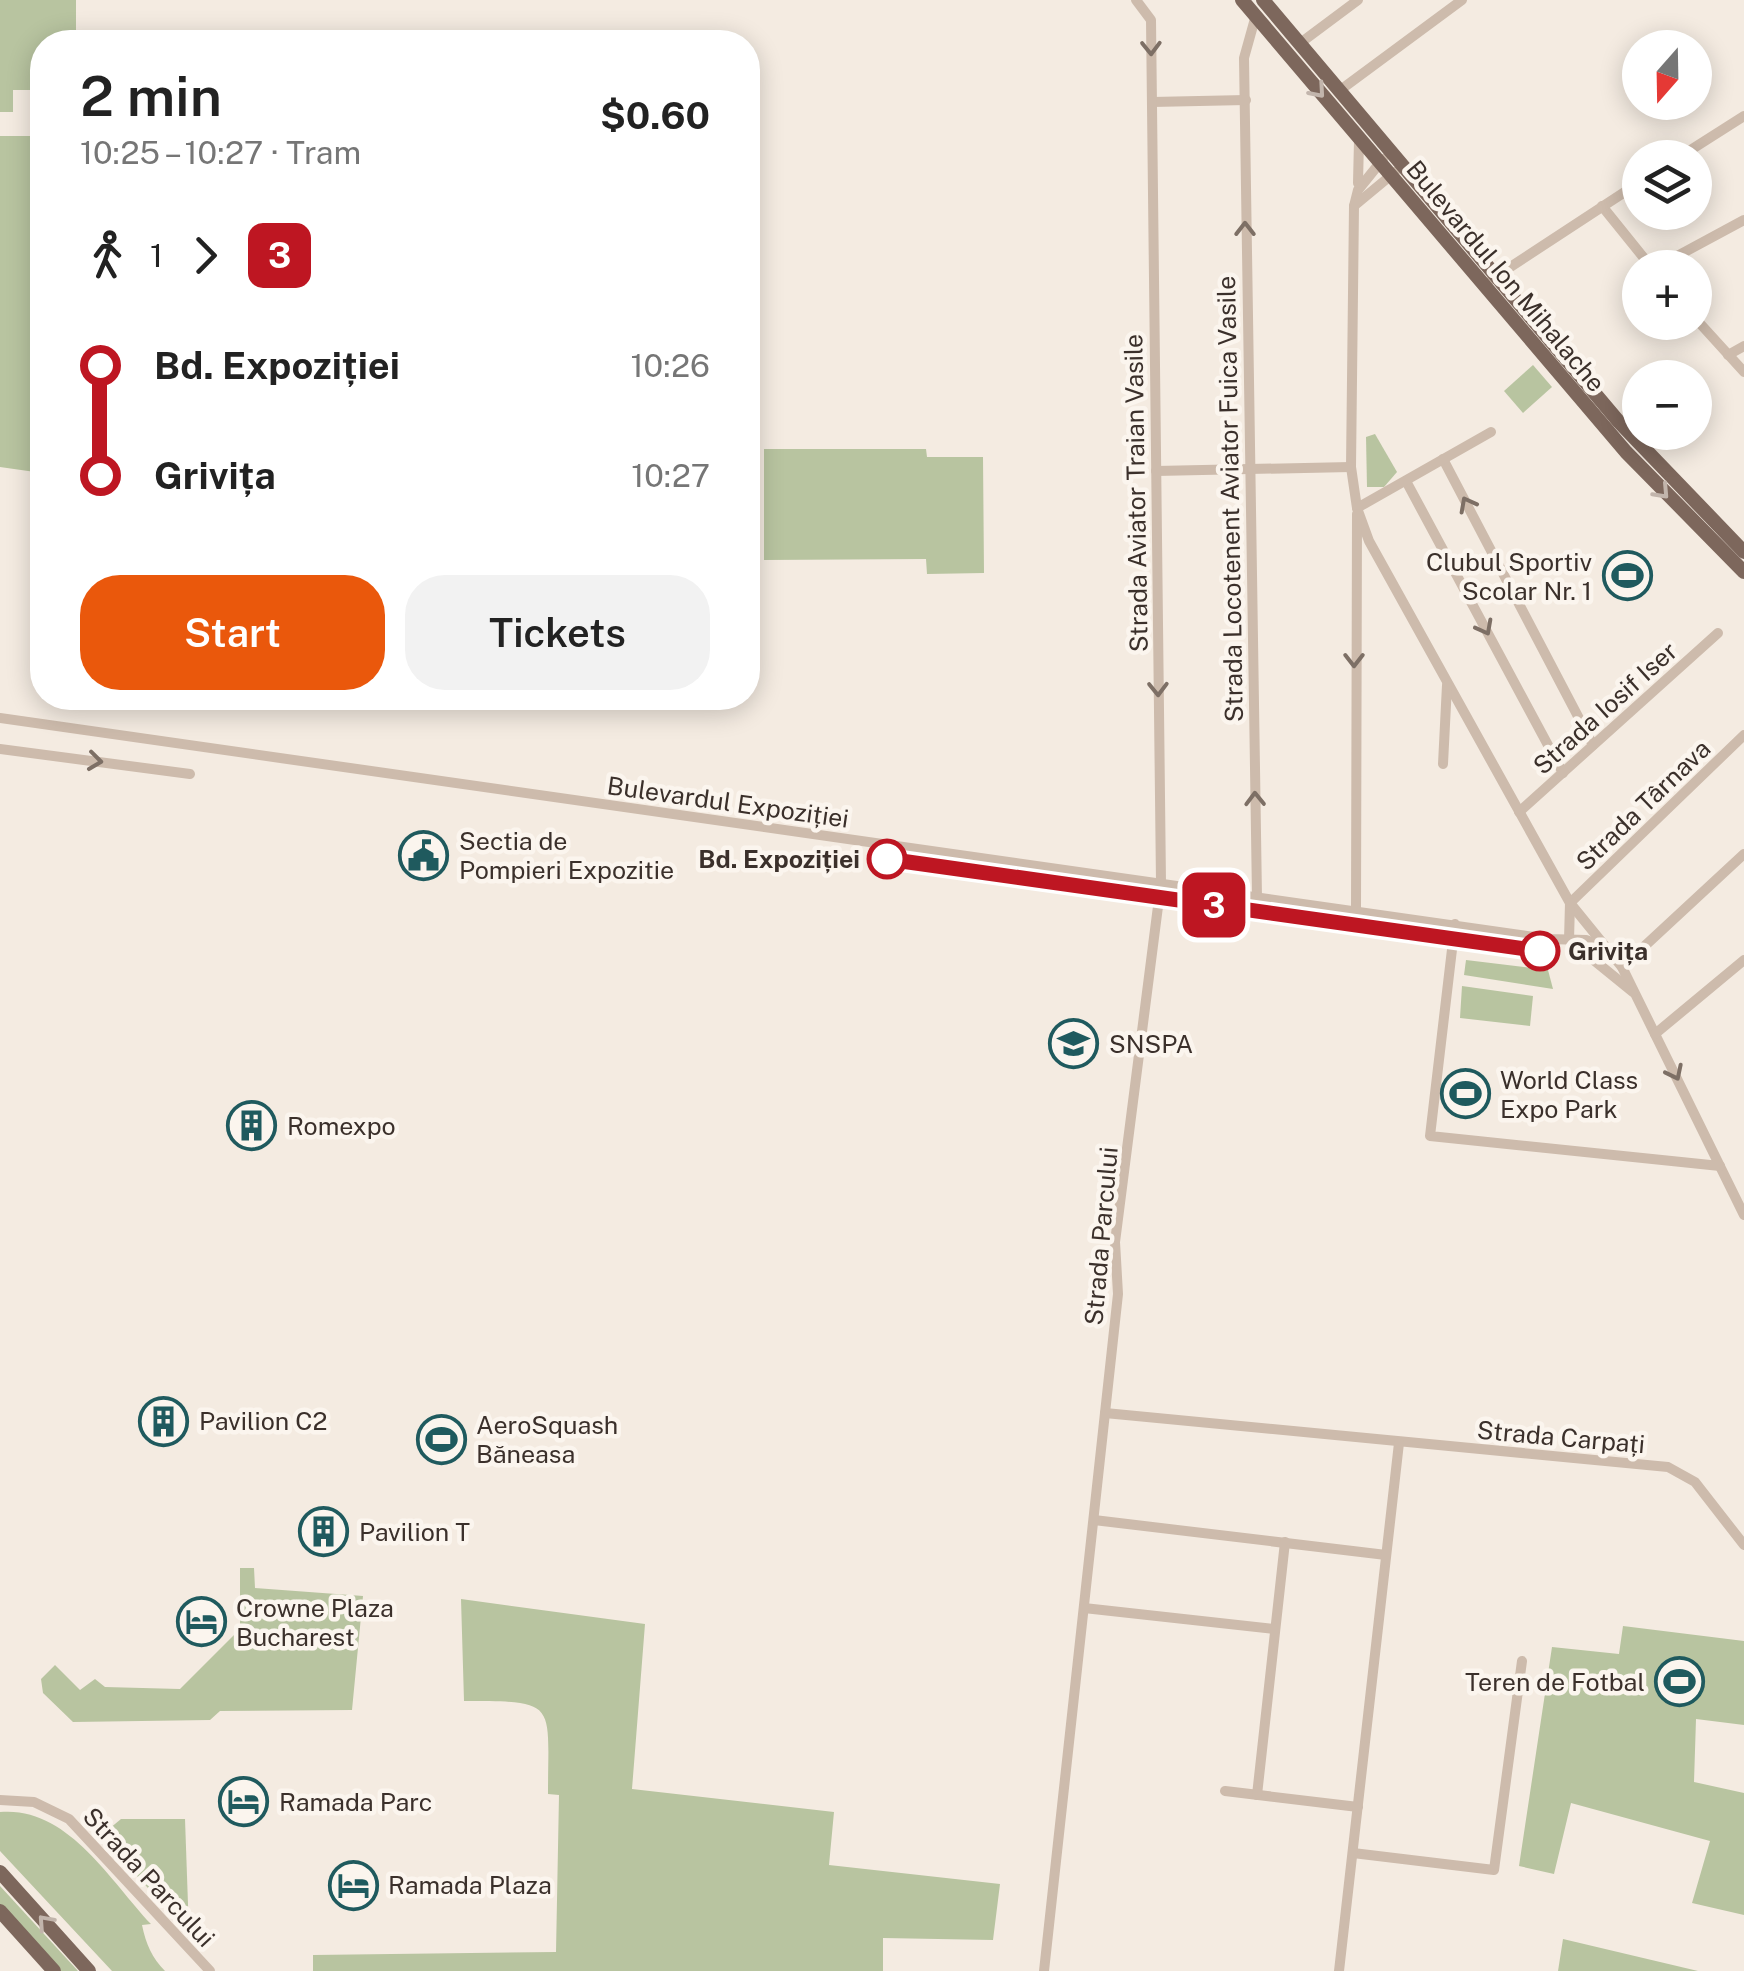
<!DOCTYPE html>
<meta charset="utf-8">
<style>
:root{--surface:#fff;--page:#f2f2f2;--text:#222;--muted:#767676;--accent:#ea580c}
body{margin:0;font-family:"Public Sans",sans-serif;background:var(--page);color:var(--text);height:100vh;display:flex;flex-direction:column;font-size:38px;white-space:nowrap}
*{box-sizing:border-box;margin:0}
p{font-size:32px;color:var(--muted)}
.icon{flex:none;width:55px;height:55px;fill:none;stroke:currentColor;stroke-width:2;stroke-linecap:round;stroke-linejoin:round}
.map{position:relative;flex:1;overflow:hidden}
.side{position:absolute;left:30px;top:30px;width:730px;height:680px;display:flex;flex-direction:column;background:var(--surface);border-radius:40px;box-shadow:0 5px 25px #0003}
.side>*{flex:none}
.badge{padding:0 20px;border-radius:15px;font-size:35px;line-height:65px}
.needle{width:65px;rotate:200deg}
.buttons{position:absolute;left:1622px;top:30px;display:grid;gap:20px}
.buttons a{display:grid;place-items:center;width:90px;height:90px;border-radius:50%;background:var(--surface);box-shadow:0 5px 25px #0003;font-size:50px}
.map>.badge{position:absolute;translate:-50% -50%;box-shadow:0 0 0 5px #fff}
.legs{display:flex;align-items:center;gap:15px;height:110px;padding:0 50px;font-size:32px}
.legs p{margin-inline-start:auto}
.overview{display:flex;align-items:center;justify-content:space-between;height:170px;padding:0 50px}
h1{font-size:55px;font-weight:600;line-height:75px}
.primary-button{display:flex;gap:20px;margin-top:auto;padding:20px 50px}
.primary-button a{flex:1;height:115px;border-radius:40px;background:var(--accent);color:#fff;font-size:40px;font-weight:600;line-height:115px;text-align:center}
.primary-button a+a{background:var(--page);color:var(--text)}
ul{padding:0 50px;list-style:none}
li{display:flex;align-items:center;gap:35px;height:110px;font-size:38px}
li i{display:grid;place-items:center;width:15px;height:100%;margin:0 12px;background:currentColor}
li i::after{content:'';width:25px;height:25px;margin:-12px;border:8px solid;border-radius:50%;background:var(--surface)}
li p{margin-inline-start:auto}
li:first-child i{background:linear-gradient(#0000 50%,currentColor 0)}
li:last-child i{background:linear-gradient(currentColor 50%,#0000 0)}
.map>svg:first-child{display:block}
.green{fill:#b8c4a0}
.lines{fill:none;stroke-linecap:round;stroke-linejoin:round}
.minor{stroke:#cdbbac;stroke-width:10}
.major{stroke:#7d675c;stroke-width:14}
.oneway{stroke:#7d6f65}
.oneway2{stroke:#c2b5ac}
.line-1-casing{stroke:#fff;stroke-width:22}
.line-1{stroke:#be1622;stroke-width:15}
.stop-1-dot{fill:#fff;stroke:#be1622;stroke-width:5}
.labels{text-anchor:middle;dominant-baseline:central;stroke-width:9;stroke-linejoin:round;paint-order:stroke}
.street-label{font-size:25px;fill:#3b302b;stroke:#fbf5ee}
.poi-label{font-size:25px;fill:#3b302b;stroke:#fbf5ee;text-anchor:start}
.stop-label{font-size:25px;font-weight:bold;fill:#3b302b;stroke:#fbf5ee;text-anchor:end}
</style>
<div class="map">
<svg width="1744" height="1971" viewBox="0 0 1744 1971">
<rect width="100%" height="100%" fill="#f4ebe1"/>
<!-- green -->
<g class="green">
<path d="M0,0h76v42h-34v48h-29v22h-13z"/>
<path d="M0,136h42v337l-42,-6z"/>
<path d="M1533,365l19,22 -29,26 -19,-22z"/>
<path d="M1375,434l22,38 -13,15h-17l-1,-50z"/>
<path d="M764,449h162l1,8h56l1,116 -57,1 -1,-15 -162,1z"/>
<path d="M1466,960l82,10 5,19 -89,-14z"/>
<path d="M1462,986l71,10 -3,30 -70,-8z"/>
<path d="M240,1568h14l1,20 108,8 -11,114 -132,1 -10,9 -137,2 -30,-29 -2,-14 14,-14 25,25 15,-11 10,8 75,2 60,-60z"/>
<path d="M461,1599l184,25 -13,165 202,23 -5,53 171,19 -7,56 -110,-2v33h-570v-16l243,-3 3,-157 -11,-1c0,-92 11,-93 -84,-93z"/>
<path d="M1623,1626l121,15v84l-48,-6 -2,63 50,11v122l-52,-12 18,-62 -139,-38 -17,71 -35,-8 33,-219 67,7z"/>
<path d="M0,1812c67,-6 109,67 151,112l-9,1c4,19 10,33 23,46h-53l-112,-120z"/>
<path d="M121,1819h64l4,114 -83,-91 3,-13z"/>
<path d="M0,1886l78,85h-19l-59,-65z"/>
<path d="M1563,1939l135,32h-140z"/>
</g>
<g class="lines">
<!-- minor -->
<g class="minor">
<path d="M1256,15l-12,43 13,839"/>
<path d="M1299,44l59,-44"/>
<path d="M1339,91l123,-91"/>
<path d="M1152,102l94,-2"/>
<path d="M1678,158l66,-42"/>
<path d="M1383,159l-25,31 -4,16 -3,261 6,41 12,33 201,362 52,64 122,248"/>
<path d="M1358,183l1,-43"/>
<path d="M1354,206l41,-34"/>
<path d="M1602,206l50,62"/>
<path d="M1655,268l89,-48"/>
<path d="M1492,279l148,-97"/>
<path d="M1695,318l49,54"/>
<path d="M1728,355l16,-9"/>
<path d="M1443,459l150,286"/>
<path d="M1156,471l195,-4"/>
<path d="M1406,481l157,292"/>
<path d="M1357,508l134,-76"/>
<path d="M0,718l1548,221 38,1 18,7"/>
<path d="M0,749l190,25"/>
<path d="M1443,764l4,-79"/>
<path d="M1519,812l199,-179"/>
<path d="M1570,903l174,-168"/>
<path d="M1570,903l-1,37 64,52"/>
<path d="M1356,910l1,-396"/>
<path d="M1455,924l-25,212 290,30"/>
<path d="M1622,967l122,-113"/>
<path d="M1655,1034l89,-74"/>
<path d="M1105,1413l563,54 27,15 49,63"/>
<path d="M1094,1520l292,35"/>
<path d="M1084,1608l191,21"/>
<path d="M1225,1791l133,16"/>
<path d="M1257,1795l28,-253"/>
<path d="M0,1800l34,2 35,17 141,152"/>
<path d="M1353,1853l141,17 28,-209"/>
<path d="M1044,1971l74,-677 -3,-52 46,-359 -10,-863 -15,-20"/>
<path d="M1339,1971l60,-528"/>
</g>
<!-- major -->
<g class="major">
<path d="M1242,0l384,452 118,120"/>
<path d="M1263,0l356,422 125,130"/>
<path d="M0,1872l89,99"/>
<path d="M0,1911l54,60"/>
</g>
</g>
<!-- one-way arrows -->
<defs><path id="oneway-chevron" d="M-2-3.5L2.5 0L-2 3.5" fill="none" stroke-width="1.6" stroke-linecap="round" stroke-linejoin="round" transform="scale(2.5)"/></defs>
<g class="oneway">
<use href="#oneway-chevron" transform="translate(1151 48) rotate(89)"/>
<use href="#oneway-chevron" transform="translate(1245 229) rotate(-90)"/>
<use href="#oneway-chevron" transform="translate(1467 504) rotate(-118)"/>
<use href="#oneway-chevron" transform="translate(1485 628) rotate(62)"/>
<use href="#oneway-chevron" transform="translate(1354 660) rotate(90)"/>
<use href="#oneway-chevron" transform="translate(1158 689) rotate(89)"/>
<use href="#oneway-chevron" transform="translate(95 761) rotate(7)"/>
<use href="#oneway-chevron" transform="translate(1255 799) rotate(-91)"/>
<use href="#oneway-chevron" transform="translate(1675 1073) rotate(64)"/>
</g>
<g class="oneway2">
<use href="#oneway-chevron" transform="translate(1318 91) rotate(49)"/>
<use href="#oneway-chevron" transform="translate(1662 492) rotate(47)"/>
<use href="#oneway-chevron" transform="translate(45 1922) rotate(-132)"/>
</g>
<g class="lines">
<defs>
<path id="line-1" d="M887,859l653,92"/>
</defs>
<!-- line-1 casing -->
<use href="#line-1" class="line-1-casing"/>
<!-- line-1 -->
<use href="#line-1" class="line-1"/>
</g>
<!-- icons -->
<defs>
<symbol id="stadium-ring" viewBox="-11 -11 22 22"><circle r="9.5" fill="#fbf5ee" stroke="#1f5a5e" stroke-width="1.5"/><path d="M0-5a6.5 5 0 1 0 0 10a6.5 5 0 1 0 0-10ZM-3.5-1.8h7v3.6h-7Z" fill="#1f5a5e"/></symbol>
<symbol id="civic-ring" viewBox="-11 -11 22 22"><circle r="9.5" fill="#fbf5ee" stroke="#1f5a5e" stroke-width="1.5"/><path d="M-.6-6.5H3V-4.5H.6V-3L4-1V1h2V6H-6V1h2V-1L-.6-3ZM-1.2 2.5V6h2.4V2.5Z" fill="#1f5a5e"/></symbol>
<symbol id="university-ring" viewBox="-11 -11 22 22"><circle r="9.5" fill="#fbf5ee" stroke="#1f5a5e" stroke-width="1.5"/><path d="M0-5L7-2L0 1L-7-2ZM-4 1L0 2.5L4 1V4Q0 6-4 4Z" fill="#1f5a5e"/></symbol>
<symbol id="building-ring" viewBox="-11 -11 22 22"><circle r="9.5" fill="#fbf5ee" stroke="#1f5a5e" stroke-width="1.5"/><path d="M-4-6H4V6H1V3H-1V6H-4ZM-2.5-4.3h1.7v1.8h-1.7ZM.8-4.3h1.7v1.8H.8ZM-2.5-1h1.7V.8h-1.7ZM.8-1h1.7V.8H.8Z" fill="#1f5a5e"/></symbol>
<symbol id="hotel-ring" viewBox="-11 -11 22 22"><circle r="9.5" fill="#fbf5ee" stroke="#1f5a5e" stroke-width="1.5"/><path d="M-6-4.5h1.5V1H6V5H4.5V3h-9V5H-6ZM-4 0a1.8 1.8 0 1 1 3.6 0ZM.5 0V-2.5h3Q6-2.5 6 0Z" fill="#1f5a5e"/></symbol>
</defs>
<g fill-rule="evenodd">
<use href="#stadium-ring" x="1600" y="548" width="55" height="55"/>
<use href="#civic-ring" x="396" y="828" width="55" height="55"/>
<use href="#university-ring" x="1046" y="1016" width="55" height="55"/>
<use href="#stadium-ring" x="1438" y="1066" width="55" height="55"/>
<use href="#building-ring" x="224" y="1098" width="55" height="55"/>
<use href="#building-ring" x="136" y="1394" width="55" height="55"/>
<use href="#stadium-ring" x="414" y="1412" width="55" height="55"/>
<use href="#building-ring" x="296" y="1504" width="55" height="55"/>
<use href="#hotel-ring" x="174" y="1594" width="55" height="55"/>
<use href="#stadium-ring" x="1652" y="1654" width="55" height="55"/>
<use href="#hotel-ring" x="216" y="1774" width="55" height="55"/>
<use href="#hotel-ring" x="326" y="1858" width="55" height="55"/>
</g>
<!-- markers -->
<g class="stop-1-dot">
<circle cx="887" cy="859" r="18"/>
<circle cx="1540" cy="951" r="18"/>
</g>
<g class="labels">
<!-- street labels -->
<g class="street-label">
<text transform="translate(1506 276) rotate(50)">Bulevardul Ion Mihalache</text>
<text transform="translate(1136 493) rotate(-91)">Strada Aviator Traian Vasile</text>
<text transform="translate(1230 499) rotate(-91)">Strada Locotenent Aviator Fuica Vasile</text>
<text transform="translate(1605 708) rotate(-42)">Strada Iosif Iser</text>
<text transform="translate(728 802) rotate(8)">Bulevardul Expoziției</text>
<text transform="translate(1643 805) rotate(-44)">Strada Târnava</text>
<text transform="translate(1101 1236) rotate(-85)">Strada Parcului</text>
<text transform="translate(1561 1437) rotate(5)">Strada Carpați</text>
<text transform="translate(149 1877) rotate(47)">Strada Parcului</text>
</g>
<!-- poi labels -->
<g class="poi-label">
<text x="1592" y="562" text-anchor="end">Clubul Sportiv<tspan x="1592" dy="29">Scolar Nr. 1</tspan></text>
<text x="459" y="841">Sectia de<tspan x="459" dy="29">Pompieri Expozitie</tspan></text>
<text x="1109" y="1044">SNSPA</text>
<text x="1500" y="1080">World Class<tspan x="1500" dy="29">Expo Park</tspan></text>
<text x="287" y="1126">Romexpo</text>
<text x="199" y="1421">Pavilion C2</text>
<text x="476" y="1425">AeroSquash<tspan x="476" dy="29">Băneasa</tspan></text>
<text x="359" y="1532">Pavilion T</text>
<text x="236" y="1608">Crowne Plaza<tspan x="236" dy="29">Bucharest</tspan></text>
<text x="1645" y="1682" text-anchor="end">Teren de Fotbal</text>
<text x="279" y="1802">Ramada Parc</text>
<text x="388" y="1885">Ramada Plaza</text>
</g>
<!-- stop labels -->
<g class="stop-label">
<text x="860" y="859">Bd. Expoziției</text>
<text x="1568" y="951" text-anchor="start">Grivița</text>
</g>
</g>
</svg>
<div class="buttons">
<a><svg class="needle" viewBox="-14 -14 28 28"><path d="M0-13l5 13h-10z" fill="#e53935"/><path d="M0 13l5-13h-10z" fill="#767676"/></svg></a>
<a><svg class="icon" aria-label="layers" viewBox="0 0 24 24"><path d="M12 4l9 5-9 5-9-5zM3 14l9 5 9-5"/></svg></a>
<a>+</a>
<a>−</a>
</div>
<b class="badge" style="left:1214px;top:905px;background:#be1622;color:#fff">3</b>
<section class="side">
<div class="overview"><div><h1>2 min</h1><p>10:25 – 10:27 · Tram</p></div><b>$0.60</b></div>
<div class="legs"><svg class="icon" aria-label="walk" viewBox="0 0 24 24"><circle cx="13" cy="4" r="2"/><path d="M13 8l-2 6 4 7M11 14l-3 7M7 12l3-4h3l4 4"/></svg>1<svg class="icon" aria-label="forward" viewBox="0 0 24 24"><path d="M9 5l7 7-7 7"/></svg><b class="badge" style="background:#be1622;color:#fff">3</b></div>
<ul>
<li><i style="color:#be1622"></i><b>Bd. Expoziției</b><p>10:26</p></li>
<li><i style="color:#be1622"></i><b>Grivița</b><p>10:27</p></li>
</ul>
<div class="primary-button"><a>Start</a><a>Tickets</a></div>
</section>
</div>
